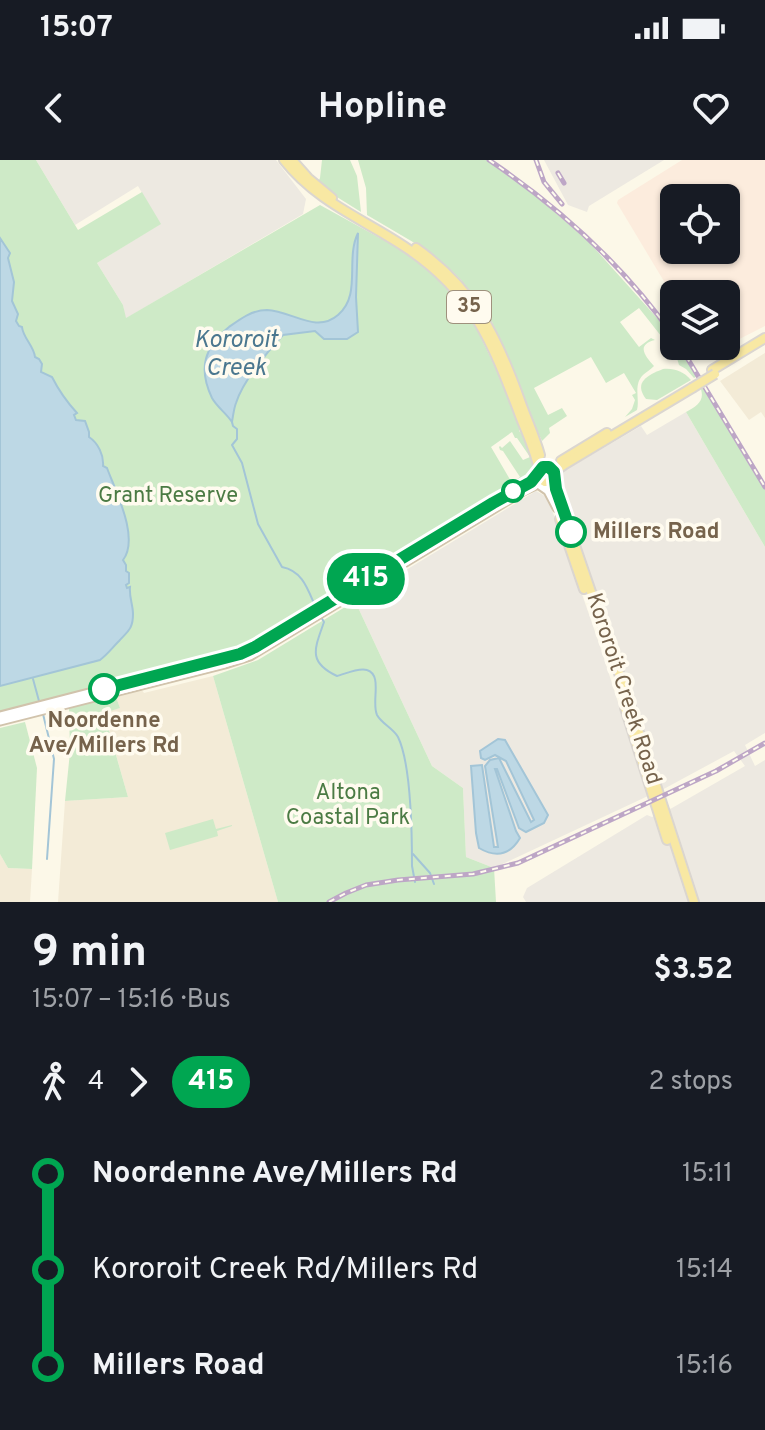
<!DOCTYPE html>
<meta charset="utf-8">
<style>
:root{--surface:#171b24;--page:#242831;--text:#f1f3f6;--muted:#9ea1a6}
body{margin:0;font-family:Overpass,sans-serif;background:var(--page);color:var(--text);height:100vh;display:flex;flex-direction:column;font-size:30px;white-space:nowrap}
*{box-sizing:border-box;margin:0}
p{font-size:26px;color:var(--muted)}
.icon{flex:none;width:44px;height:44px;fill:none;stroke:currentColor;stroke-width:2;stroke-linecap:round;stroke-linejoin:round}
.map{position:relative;height:742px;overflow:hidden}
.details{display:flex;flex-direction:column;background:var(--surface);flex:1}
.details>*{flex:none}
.badge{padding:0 16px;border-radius:26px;font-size:28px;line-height:52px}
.tools{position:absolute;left:660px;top:24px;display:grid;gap:16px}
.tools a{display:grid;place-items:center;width:80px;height:80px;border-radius:12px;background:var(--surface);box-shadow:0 2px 6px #0004;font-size:40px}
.map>.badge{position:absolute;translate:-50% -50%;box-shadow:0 0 0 4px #fff}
.legs{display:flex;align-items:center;gap:12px;height:88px;padding:0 32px;font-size:26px}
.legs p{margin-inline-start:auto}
.overview{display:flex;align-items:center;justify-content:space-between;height:136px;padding:0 32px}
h1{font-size:44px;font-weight:700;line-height:60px}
ul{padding:0 32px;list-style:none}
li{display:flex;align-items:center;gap:28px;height:96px;font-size:30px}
li i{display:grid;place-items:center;width:12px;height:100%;margin:0 10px;background:currentColor}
li i::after{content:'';width:20px;height:20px;margin:-10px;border:6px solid;border-radius:50%;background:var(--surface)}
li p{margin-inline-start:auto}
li:first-child i{background:linear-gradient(#0000 50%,currentColor 0)}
li:last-child i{background:linear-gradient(currentColor 50%,#0000 0)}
.status{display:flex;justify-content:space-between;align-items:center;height:56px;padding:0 40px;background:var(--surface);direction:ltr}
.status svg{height:22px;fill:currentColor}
header{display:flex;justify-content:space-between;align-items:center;height:104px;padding:0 32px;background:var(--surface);font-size:36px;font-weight:700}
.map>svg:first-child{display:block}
.residential{fill:#f3ebd7}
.commercial{fill:#fcecdd;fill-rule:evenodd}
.industrial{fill:#ede9e1}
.green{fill:#ceeac7;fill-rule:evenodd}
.water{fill:#bdd8e5;stroke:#a3c5d7;stroke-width:2}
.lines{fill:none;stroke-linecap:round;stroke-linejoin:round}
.stream{stroke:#a3c5d7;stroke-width:2}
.secondary-casing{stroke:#d1c3ac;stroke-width:11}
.primary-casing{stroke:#dbd6d0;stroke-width:12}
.secondary{stroke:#fff;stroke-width:7}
.primary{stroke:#f8e8a3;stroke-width:8}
.rail-casing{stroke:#bda6c6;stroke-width:5}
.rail{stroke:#fffbef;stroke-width:2;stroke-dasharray:6;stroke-linecap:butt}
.primary-bridge-casing{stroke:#dbd6d0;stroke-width:12;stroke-linecap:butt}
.primary-bridge{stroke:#f8e8a3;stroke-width:8}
.line-1-casing{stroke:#fff;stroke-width:18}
.line-1{stroke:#00a651;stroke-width:12}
.stop-1-dot{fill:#fff;stroke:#00a651;stroke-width:4}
.labels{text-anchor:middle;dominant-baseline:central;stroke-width:7;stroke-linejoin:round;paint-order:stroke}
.shield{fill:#fffbef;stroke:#9f917d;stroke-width:2}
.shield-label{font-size:20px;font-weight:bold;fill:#76634c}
.park-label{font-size:22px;fill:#4b7b44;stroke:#fffbef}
.stop-label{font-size:22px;font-weight:bold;fill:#76634c;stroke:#fffbef;text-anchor:start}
.street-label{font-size:22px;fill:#76634c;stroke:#fffbef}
.water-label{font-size:24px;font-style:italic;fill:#4a778f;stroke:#fffbef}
</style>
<div class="status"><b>15:07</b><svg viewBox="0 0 49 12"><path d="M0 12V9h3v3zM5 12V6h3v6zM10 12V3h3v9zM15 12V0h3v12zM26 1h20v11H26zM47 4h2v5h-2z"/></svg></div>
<header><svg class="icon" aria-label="back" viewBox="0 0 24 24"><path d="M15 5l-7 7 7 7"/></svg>Hopline<svg class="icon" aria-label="heart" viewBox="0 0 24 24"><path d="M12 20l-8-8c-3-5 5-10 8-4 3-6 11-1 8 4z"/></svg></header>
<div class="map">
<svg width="765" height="742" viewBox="0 0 765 742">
<rect width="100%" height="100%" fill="#fcf8e8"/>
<!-- residential -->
<g class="residential">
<path d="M765,193v65l-4,-6 -12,8 -29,-39z"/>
<path d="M213,516l65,226h-220l7,-101 63,-4 -24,-85 16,-4 -4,-11 25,-8 3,4z"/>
<path d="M0,694l8,14 24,1 -2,33h-30z"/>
</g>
<!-- commercial -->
<path class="commercial" d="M682,0h83v166l-57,29 -5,-9h23v-52h-52v4l-57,-95 1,-3zM674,38h52v52h-52z"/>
<!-- industrial -->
<g class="industrial">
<path d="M36,0h240l30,39 -3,15 -178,105 -2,-14 -26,-42 63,-39 -22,-38 -63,39z"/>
<path d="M544,0h120l-75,46 -2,6 -19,-7z"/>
<path d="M686,252l79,135v186l-20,12 10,21 10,-6v142h-239l-3,-5 4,-9 120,-73 5,2 20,-9 73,-42 -11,-15 -74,40 -96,-289 -4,-20 4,-11 77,-45 6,9z"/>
<path d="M536,331l11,6 14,37 40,115 47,147 -154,72 -28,-11 -3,-69 -31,-22 -77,-165z"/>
</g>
<!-- green -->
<g class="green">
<path d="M0,0h36l42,70 64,-38 19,32 -64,39 26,42 3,13 194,-113 89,49 37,32 29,39 21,44 3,1 22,58 -2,3 5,4 13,35 -2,5 -9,7h-4l-281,169 -241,62zM512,272l3,6h2l13,19 -7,3 -13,-19 -8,7 -2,-2 -1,1 1,3 3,1 17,26 -8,6 -21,-36z"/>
<path d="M322,0h28l7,16 4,36 -24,-15 -19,-15 2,-4z"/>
<path d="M358,0h128l48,34 54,47 70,78 16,21v6h4l19,30 -3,2 -8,-9 -7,-4 -3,-10 -37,-47 -19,14 19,25 12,-9 4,2c-20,5 -9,17 -1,26 -4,4 -8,6 -11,9 -10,10 -3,24 -6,35l-12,7 7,-8 3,-9 -3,-5 4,-2 -12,-20 -18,10 -15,-26 -57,31 14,27 14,-7 5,8 -18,12 1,5 -8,8 -15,-32 -13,-36 -22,-51 -2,1 -29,-40 1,-2 -13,-13 -2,1 -29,-24 -51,-30 -1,-27z"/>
<path d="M663,209c11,-1 20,2 28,11l-34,20 -11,-1c-13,-17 2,-24 17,-30z"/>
<path d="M703,225l62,105v57l-79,-135c11,-6 20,-12 14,-25z"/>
<path d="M355,441l77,165 31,22 3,69 28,11 2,34h-218l-65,-226 45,-16z"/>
<path d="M116,537l4,11 -16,5 24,84 -63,4 5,-49 -1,-44z"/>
<path d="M25,562l12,46 -5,101 -24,-1 -8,-14v-126z"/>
<path d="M213,659l3,10 16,-4v1l-15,5 1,5 -48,14 -5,-17z"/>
</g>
<!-- water -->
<g class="water">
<path d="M358,73l-2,64 2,35 -11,7h-23l-9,-8 -32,4c-16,17 -40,46 -47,68 -2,5 -3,13 -4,19 -6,-9 -15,-15 -20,-24 -14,-29 -8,-51 17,-71 11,-8 23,-17 38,-17 25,1 49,24 71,5 24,-20 7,-56 20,-82z"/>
<path d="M0,78l10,15 -2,5 6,24 -2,19 6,13 -2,7 3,5 3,1c1,11 12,19 13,30l4,2 3,5 -1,8 11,5c7,14 14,24 25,36l-3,2 2,5 9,1 4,11v5c9,6 15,18 14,29l4,2c8,22 33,70 16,92l3,5v6l3,2v10l-3,2 1,3 3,-1c-1,10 3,18 3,27 0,15 -5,17 -14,27 -7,7 -11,13 -19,19l-100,26z"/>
<path d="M498,579l7,1 43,75 -4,8 -18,9 -7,-4 -22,-59h-2l21,62 4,7c-10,17 -24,20 -41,10l-3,-15 -5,-67 11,-1 12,82h4l-13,-81 5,-6 9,-2 32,64 3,-2 -28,-59 -11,-6 -10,5 -4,-2 -1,-7z"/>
</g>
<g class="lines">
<!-- stream -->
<g class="stream">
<path d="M232,262l1,4 4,3v10l-5,6 10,18 16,61 24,43c21,4 26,23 34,41"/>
<path d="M321,457l3,5c-9,26 -17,40 13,54 8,-2 22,-9 30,-6 16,5 4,32 10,45 5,9 16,13 21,22 13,27 14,98 14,129l3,16"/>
<path d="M33,519l6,22"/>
<path d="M43,554l11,45 -7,100"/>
<path d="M413,694l17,19 4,11"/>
</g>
<defs>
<g id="secondary">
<path d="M538,324l10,7 9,17"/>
<path d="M0,556l240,-62 29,-16 224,-135 38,-21 8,-9"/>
<path d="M0,561l225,-57 25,-8 273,-165 21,-10"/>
</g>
<g id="primary">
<path d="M284,0c34,43 80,59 124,89 65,44 84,93 111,164 7,19 17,38 20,58"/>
<path d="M292,0l16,18 24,20"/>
<path d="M416,88c59,42 81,88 105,155 6,17 14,34 19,52"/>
<path d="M712,210l53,-32"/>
<path d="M561,301l46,-28"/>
<path d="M554,315l4,-6 7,-5 127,-76"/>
<path d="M554,317l-4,4 -5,1 -5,-3 -1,-6 2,-4 5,-3 5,2 3,4 4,24 73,212 63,194"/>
<path d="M560,359l24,70"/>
<path d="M625,548l42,132"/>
</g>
</defs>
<!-- secondary casing -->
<use href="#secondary" class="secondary-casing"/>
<!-- primary casing -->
<use href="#primary" class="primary-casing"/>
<!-- secondary -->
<use href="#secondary" class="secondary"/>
<!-- primary -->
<use href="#primary" class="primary"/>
<defs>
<g id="rail">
<path d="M489,0c71,48 136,107 185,177"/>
<path d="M536,0l8,22 18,22"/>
<path d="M558,13l6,10"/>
<path d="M680,186l85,141"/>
<path d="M329,742l17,-9 20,-8 32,-5 75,-6 45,-11 198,-92 49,-28"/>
</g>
</defs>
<!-- rail casing -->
<use href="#rail" class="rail-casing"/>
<!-- rail -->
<use href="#rail" class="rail"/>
<defs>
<path id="primary-bridge" d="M692,228l23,-14"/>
</defs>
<!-- primary-bridge casing -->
<use href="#primary-bridge" class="primary-bridge-casing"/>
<!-- primary-bridge -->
<use href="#primary-bridge" class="primary-bridge"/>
</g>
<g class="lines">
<defs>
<path id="line-1" d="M104,529l136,-35 15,-7 238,-144 38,-21 12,-15h6l5,5 2,17 15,43"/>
</defs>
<!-- line-1 casing -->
<use href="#line-1" class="line-1-casing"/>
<!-- line-1 -->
<use href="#line-1" class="line-1"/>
</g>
<!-- markers -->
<g class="stop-1-dot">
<circle cx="513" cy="331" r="10"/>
<circle cx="571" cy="372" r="14"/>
<circle cx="104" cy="529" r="14"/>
</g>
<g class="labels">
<!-- shield labels -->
<rect class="shield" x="447" y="131" width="44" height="32" rx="6"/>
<g class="shield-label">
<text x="469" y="147">35</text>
</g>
<!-- park labels -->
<g class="park-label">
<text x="168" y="336">Grant Reserve</text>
<text x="348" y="633">Altona<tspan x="348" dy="25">Coastal Park</tspan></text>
</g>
<!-- stop labels -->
<g class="stop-label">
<text x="593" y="372">Millers Road</text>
<text x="104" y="561" text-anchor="middle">Noordenne<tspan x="104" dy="25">Ave/Millers Rd</tspan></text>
</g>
<!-- street labels -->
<g class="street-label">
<text transform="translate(623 529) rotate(72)">Kororoit Creek Road</text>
</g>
<!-- water labels -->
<g class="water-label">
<text x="236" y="181">Kororoit<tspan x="236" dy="28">Creek</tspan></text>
</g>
</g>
</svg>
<div class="tools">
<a><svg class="icon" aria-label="locate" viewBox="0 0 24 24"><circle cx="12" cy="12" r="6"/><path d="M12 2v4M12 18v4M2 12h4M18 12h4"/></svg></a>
<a><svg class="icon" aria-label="layers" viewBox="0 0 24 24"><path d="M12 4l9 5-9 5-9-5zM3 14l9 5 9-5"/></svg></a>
</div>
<b class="badge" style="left:366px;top:419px;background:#00a651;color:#fff">415</b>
</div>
<section class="details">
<div class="overview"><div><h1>9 min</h1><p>15:07 – 15:16 · Bus</p></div><b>$3.52</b></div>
<div class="legs"><svg class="icon" aria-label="walk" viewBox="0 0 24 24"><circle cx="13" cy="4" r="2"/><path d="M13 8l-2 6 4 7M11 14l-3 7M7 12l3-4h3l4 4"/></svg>4<svg class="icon" aria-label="forward" viewBox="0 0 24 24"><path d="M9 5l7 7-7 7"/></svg><b class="badge" style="background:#00a651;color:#fff">415</b><p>2 stops</p></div>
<ul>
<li><i style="color:#00a651"></i><b>Noordenne Ave/Millers Rd</b><p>15:11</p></li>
<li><i style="color:#00a651"></i><span>Kororoit Creek Rd/Millers Rd</span><p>15:14</p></li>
<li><i style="color:#00a651"></i><b>Millers Road</b><p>15:16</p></li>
</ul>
</section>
